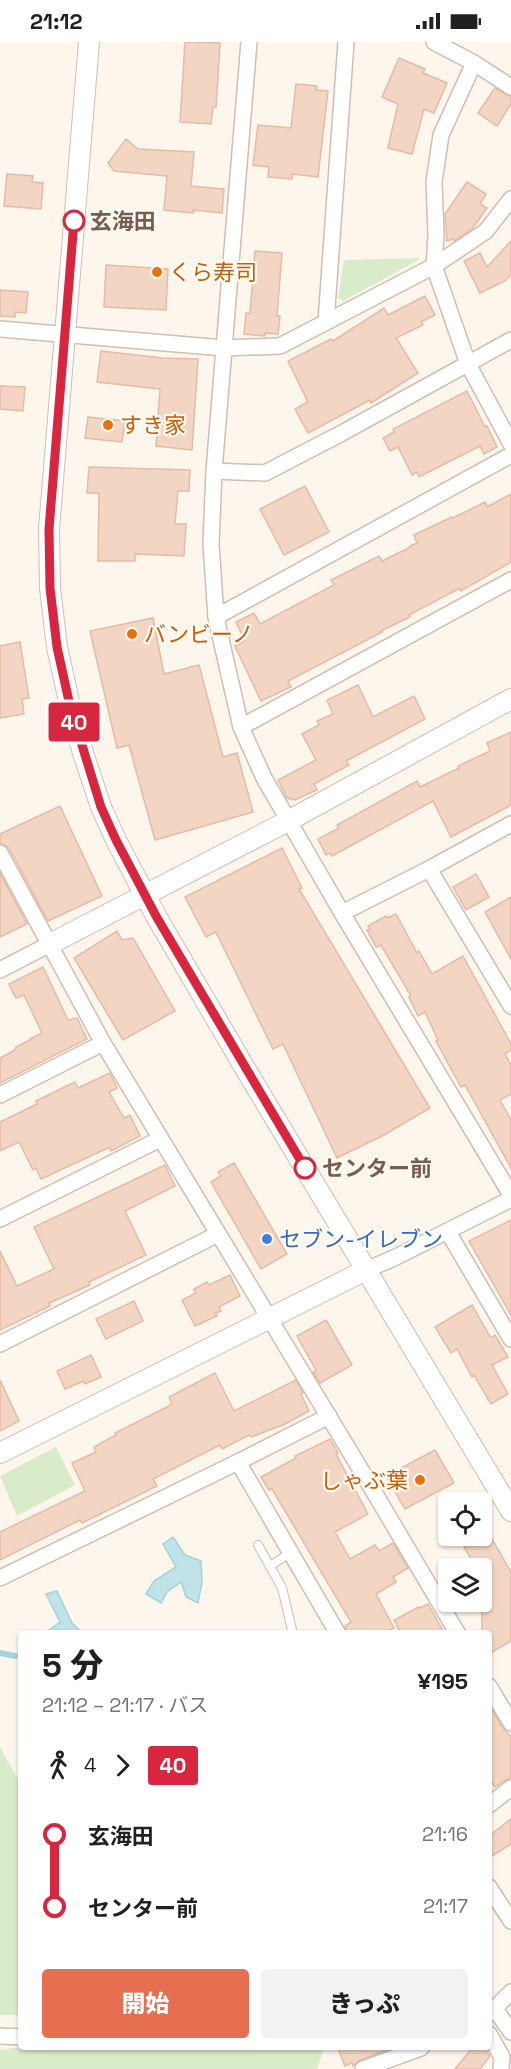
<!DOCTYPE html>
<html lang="ja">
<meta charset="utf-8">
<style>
:root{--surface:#fff;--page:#f2f2f2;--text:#202124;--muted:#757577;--accent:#e76f51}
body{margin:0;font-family:"Space Grotesk","Noto Sans JP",sans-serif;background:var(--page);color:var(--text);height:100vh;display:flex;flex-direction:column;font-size:22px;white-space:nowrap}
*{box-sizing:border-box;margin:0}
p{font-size:20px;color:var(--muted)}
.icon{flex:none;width:33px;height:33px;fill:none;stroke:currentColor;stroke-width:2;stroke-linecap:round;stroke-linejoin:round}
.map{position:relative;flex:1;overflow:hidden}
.details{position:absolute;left:18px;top:1588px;width:474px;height:420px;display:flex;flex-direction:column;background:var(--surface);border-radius:6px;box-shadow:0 2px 4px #0004}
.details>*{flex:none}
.badge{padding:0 12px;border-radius:4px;font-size:21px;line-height:39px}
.buttons{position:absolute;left:438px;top:1450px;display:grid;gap:12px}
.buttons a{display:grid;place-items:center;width:54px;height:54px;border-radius:6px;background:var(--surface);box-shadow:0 2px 4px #0004;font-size:30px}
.map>.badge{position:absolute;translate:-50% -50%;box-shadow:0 0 0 3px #fff}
.legs{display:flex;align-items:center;gap:9px;height:66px;padding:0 24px;font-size:20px}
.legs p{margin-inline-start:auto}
.overview{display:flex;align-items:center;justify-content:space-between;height:102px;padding:0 24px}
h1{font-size:33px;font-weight:800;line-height:45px}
.primary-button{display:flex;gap:12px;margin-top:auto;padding:12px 24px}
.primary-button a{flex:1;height:69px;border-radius:6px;background:var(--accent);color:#fff;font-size:24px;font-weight:800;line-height:69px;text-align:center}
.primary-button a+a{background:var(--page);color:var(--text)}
ul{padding:0 24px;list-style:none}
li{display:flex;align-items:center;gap:21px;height:72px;font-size:22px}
li i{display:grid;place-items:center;width:9px;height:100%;margin:0 8px;background:currentColor}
li i::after{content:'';width:15px;height:15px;margin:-8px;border:4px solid;border-radius:50%;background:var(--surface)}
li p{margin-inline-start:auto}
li:first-child i{background:linear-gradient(#0000 50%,currentColor 0)}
li:last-child i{background:linear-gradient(currentColor 50%,#0000 0)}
.status{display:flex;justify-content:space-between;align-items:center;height:42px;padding:0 30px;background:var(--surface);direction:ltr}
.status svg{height:16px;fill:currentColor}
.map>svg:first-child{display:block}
.green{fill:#d8ecc9}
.water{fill:#bfe3e8;stroke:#a5d3da;stroke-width:1.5}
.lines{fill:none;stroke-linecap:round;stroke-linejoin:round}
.stream{stroke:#a5d3da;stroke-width:6}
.building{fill:#f3d5c3;stroke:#e6bba3;stroke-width:1.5}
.service-casing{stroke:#d1beb0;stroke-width:10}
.minor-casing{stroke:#d1beb0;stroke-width:18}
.tertiary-casing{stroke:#d1beb0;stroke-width:22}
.service{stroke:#fff;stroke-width:8}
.minor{stroke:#fff;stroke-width:15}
.tertiary{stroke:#fff;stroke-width:20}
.line-1-casing{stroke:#fff;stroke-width:14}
.line-1{stroke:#d7263d;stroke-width:9}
.stop-1-dot{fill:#fff;stroke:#d7263d;stroke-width:3}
.food-dot{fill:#e8710a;stroke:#fffaf3;stroke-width:2}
.shop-dot{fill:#3f7fe0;stroke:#fffaf3;stroke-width:2}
.labels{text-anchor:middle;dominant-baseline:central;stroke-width:4.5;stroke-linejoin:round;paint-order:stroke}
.stop-label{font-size:22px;font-weight:bold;fill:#7a5c4d;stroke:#fffaf3;text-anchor:start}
.food-label{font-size:22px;fill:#c56008;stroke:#fffaf3;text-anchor:start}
.shop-label{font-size:22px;fill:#366cbe;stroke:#fffaf3;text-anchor:start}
</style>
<div class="status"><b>21:12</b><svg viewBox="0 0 49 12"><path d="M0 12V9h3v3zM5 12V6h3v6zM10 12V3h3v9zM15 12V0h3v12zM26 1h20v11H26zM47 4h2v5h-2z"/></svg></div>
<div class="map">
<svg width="511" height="2027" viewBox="0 0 511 2027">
<rect width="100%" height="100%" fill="#fdf6ec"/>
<!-- green -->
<g class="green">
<path d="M419,216l-2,3 -74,40 -5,-3 6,-38z"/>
<path d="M56,1405l19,38 -58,31 -17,-40z"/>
<path d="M0,1705l21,38v230h-21z"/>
<path d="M21,2005v1h303l-7,21h-317v-19z"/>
</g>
<!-- water -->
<g class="water">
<path d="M173,1495l12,18 16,6 1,21 -4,21 -12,-6 -5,-15 -14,10 -6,11 -15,-9 8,-13 22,-14 -13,-23z"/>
<path d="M57,1549l15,32 10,10h-37l15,-11 -14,-28z"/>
</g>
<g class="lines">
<!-- stream -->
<path class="stream" d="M0,1611l15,3"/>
</g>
<!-- building -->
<g class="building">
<path d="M185,0l35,1 -4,64h-3l-2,17 -31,-2z"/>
<path d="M399,16l26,11 -2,4 24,10 -13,30 -10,-4 -12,45 -24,-6 10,-44 -16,-7z"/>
<path d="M296,42l21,2 -1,4 12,1 -10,86 -26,-3v5l-24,-2 1,-10 -16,-2 5,-40 33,3z"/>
<path d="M495,46l16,9v7l-14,22 -19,-13z"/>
<path d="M126,97l12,10 56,3 -3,34 33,3 -2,24 -29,-3v3l-29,-3 3,-34 -53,-5 -6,-8z"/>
<path d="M7,132l26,2 -1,6 11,1 -2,26 -37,-3z"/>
<path d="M467,140l19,12 -6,10 7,4 -15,21 -18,12 -1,-2 -6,2 -2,-27z"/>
<path d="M511,199v34l-6,6 -25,12 -16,-32 16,-8 7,14z"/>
<path d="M255,209l27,2 -5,63h3l-2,18 -13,-1v3l-21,-2 2,-21 4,1z"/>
<path d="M106,223l62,4 -2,41 -62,-3z"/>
<path d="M0,248l28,2 -2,21 -11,-1v5l-15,-1z"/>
<path d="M425,254l10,19 -14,7 2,3 -27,13 22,35 -47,30 -1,-3 -62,33 -13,-24 13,-7 -20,-41 43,-22 2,2 51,-33 4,7z"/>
<path d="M101,309l61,7 36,1 -6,91 -36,-4 4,-57 -63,-7z"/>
<path d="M0,344l25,1 -2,24 -23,-2z"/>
<path d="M467,349l18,36 2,-1 10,21 -13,7 -4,-8 -61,31 -2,-5 -5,3 -14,-28 -8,4 -7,-13 11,-6 -1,-3z"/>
<path d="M88,375l37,4 -3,21 -37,-4z"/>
<path d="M89,425l101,3 -1,21h-11l-3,33h11l-2,32 -49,-2v7h-37l1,-68h-12z"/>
<path d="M305,444l24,46 -45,23 -24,-46z"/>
<path d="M511,452v68l-50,29 -1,-3 -51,27 1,2 -29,14 1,1 -94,49 3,6 -30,14 -26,-55 10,-5 -9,-19 18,-9 6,11 74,-39 -3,-5 48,-24 3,5 29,-14 -1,-1 7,-3 -3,-8 38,-18 1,1 32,-16 2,5z"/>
<path d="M153,576l11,56 35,-9 24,92 14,-4 16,59 -98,28 -26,-95 -12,3 -27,-117z"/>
<path d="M20,600l9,56 -7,1 2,15 -24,4v-72z"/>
<path d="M358,643l15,32 41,-21 11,23 -79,42 3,4 -35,19 3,6 -22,10 -8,-2 -9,-18 38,-20 -14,-26 17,-9 -2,-4 16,-7 -6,-14z"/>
<path d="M511,690v73l-60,32 -18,-36 -101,55 -2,-3 -4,2 -8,-16 21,-11 -2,-3 80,-44 3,6 39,-19 -1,-2 32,-15 -3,-8z"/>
<path d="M60,764l42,90 -54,25 -39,-73 -9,-5v-9z"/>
<path d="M282,806l20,40 -3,1 131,219 -46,27 -47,23 -54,-114 -10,5 -57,-117 -10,5 -21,-40z"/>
<path d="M0,831l27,51 -27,13z"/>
<path d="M476,832l13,23 -23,13 -13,-23z"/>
<path d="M511,855v62l-26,-47z"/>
<path d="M396,872l21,39 2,-2 13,23 31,-18 48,88v6l-6,4 6,11v29l-11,6 11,20v48l-46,-83 -4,2 -25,-46 2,-1 -13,-28 -7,4 -9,-19 2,-1 -30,-51 -5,2 -9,-17 3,-1 -2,-3 18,-10 1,2z"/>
<path d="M117,889l5,9 11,-2 42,73 -52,29 -49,-82z"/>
<path d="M43,925l25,53 9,-2 10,21 -87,44v-25l15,-8 1,-3 14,-7v-1l12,-6 -18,-38 -8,3 -7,-14z"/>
<path d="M110,1031l7,15 -8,4 15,26 6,-3 10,21 -29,15 -1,-4 -69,32 -5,-11 -3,2 -14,-28 -19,9v-29l37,-18 -1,-3 39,-19 3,6z"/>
<path d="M234,1121l53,91 -26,15 -50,-87 10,-6 -3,-4z"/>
<path d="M165,1123l10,21 -50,25 21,44 -57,27 1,3 -41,18 1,3 -50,24v-79l17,35 37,-17 -20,-42z"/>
<path d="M511,1178v95l-42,-74z"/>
<path d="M230,1233l10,21 -21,11 2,4 -6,2 2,3 -22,10 -13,-26 14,-7 -2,-4 13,-7 2,3z"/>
<path d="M134,1259l9,20 -37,18 -10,-20z"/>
<path d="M472,1263l19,33 4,-3 13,22 -16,8 16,29 -17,10 -17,-29 -2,2 -15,-28 -6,4 -16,-26z"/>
<path d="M326,1278l26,45 -32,18 -7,-11 3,-2 -19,-34z"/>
<path d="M91,1313l10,22 -16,7 -1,-3 -19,8 -8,-18z"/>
<path d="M215,1331l19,38 62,-31 7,13 -2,1 8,17 -24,13 -34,13 -2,-2 -27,14 -2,-4 -67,34 4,7 -75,37 -2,-3 -80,40v-28l85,-41 -13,-28 24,-11 -2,-5 22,-12 -1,-2 54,-27 3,-3 -3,-6z"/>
<path d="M0,1338l19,41 -19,10z"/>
<path d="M330,1397l8,14 -2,1 32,60 -33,18 15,27 25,-14 4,6 14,-8 15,25 -15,9 3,5 -20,12 18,34 -11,6h-35l-3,-8 6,-4 -79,-133 -3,1 -8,-13 35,-19 -1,-2z"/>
<path d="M435,1408l19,33 -49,26 -19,-33z"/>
<path d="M488,1490l23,40v69l-22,13v-20h-7v-65h-5l-13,-22z"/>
<path d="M428,1562l17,30h-44l-7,-14 25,-13 1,1z"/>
<path d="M489,1663l14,23 8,9v40l-16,10 -6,-10z"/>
<path d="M511,1777v25l-22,14v-22z"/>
<path d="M338,2006h51l1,1 -30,11 -7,6 -1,-3 -7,3z"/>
<path d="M472,2006h12l6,8 -10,13h-25z"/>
</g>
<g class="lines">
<defs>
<g id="service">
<path d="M258,1503l24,43 11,46"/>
<path d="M270,1524l20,-13"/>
</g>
<g id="minor">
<path d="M249,0l-35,429 -3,73 5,73 11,49 14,61 23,51 78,135 169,282"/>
<path d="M434,0l40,21"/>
<path d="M511,157l-25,32 -52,35 34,98 43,80"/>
<path d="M326,280l20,-280"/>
<path d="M0,287l224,19 56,-2 154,-80 2,-31 -2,-53 7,-47 33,-72 37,24"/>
<path d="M214,429l51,2 77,-40 169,-93"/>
<path d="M216,575l295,-162"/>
<path d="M241,685l270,-147"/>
<path d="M0,811l103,190 255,422 100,169"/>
<path d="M429,827l82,137"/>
<path d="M342,871l87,-44 82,-45"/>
<path d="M0,928l48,-25"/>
<path d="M0,1053l103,-52"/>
<path d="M0,1177l160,-80"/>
<path d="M448,1190l63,107"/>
<path d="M366,1228l28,-12 117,-59"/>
<path d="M0,1302l218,-110"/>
<path d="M238,1420l100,172"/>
<path d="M0,1536l238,-116 91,-46"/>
<path d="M489,1644l22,37"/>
<path d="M489,1763l22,-17"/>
<path d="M489,1845l22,34"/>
<path d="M495,1967l16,23"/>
<path d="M489,1972l22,-22"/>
<path d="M489,1992l13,23 -1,12"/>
<path d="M0,1994l21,1"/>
<path d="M363,2027l58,-21"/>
</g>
<g id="tertiary">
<path d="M89,0l-40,487 1,59 7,59 13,59 13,47 18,54 15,33 40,76 90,154 265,441"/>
<path d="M48,903l240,-124 223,-122"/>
<path d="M0,1411l366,-183"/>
</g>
</defs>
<!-- service casing -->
<use href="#service" class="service-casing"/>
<!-- minor casing -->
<use href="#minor" class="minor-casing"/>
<!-- tertiary casing -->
<use href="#tertiary" class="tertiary-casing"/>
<!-- service -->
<use href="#service" class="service"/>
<!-- minor -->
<use href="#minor" class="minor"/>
<!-- tertiary -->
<use href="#tertiary" class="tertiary"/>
</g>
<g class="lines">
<defs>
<path id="line-1" d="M74,179l-25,308 1,59 7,59 13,59 31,101 15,33 40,76 149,252"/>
</defs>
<!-- line-1 casing -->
<use href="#line-1" class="line-1-casing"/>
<!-- line-1 -->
<use href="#line-1" class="line-1"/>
</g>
<!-- markers -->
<g class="stop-1-dot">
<circle cx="74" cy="179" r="10"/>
<circle cx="305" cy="1126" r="10"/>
</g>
<g class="food-dot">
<circle cx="157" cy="230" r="6"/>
<circle cx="108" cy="383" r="6"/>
<circle cx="132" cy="592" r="6"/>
<circle cx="420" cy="1438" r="6"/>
</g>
<circle class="shop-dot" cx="267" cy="1197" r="6"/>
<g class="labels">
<!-- stop labels -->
<g class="stop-label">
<text x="90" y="179">玄海田</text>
<text x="322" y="1126">センター前</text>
</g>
<!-- food labels -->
<g class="food-label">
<text x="169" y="230">くら寿司</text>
<text x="120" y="383">すき家</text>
<text x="144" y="592">バンビーノ</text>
<text x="408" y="1438" text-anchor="end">しゃぶ葉</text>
</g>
<!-- shop labels -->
<g class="shop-label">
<text x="279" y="1197">セブン-イレブン</text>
</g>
</g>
</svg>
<div class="buttons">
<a><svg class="icon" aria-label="locate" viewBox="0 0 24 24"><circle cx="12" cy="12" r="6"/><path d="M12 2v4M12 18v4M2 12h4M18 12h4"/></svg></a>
<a><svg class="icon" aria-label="layers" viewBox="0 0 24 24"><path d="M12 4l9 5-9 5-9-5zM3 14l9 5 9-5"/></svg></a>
</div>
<b class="badge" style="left:74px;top:680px;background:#d7263d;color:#fff">40</b>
<section class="details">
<div class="overview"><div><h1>5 分</h1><p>21:12 – 21:17 · バス</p></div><b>¥195</b></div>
<div class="legs"><svg class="icon" aria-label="walk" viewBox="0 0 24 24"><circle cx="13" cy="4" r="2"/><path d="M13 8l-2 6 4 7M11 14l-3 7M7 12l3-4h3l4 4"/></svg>4<svg class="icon" aria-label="forward" viewBox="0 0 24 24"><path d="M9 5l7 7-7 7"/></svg><b class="badge" style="background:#d7263d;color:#fff">40</b></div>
<ul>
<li><i style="color:#d7263d"></i><b>玄海田</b><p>21:16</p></li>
<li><i style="color:#d7263d"></i><b>センター前</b><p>21:17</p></li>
</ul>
<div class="primary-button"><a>開始</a><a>きっぷ</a></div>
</section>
</div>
